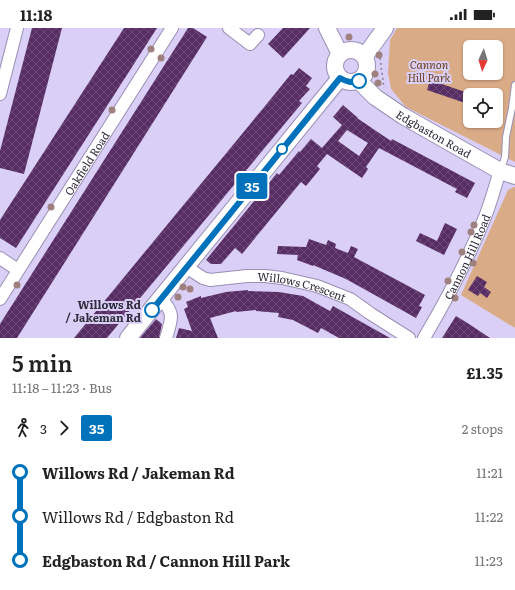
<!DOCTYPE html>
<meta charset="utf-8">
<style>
:root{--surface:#fff;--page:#f2f2f2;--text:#222;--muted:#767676}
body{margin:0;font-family:Literata,serif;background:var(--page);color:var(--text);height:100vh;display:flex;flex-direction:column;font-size:15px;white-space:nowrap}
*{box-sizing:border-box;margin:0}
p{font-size:13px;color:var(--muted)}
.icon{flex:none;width:22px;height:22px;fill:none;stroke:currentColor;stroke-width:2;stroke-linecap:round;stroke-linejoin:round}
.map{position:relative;height:310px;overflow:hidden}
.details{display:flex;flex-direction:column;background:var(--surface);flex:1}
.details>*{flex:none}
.badge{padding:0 8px;border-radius:3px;font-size:14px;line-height:26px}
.needle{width:26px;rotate:184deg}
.controls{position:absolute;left:463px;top:12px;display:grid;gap:8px}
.controls a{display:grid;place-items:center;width:40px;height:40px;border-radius:6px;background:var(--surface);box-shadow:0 1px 3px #0004;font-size:20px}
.map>.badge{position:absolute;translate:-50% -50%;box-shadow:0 0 0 2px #fff}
.legs{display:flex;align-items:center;gap:6px;height:44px;padding:0 12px;font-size:13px}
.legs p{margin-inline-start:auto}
.overview{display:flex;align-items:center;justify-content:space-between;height:68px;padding:0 12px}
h1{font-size:22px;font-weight:600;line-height:30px}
ul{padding:0 12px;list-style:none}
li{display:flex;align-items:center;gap:14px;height:44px;font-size:15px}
li i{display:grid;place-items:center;width:6px;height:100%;margin:0 5px;background:currentColor}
li i::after{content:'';width:10px;height:10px;margin:-5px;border:3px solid;border-radius:50%;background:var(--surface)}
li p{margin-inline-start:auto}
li:first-child i{background:linear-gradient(#0000 50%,currentColor 0)}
li:last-child i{background:linear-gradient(currentColor 50%,#0000 0)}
.status{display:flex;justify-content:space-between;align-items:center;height:28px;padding:0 20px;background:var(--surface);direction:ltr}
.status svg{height:11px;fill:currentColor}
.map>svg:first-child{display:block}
.park{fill:#daab87;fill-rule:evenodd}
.building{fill:url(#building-cross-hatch);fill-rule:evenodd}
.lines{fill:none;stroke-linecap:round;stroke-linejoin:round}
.lane-casing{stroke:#998fb4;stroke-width:8}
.street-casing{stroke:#998fb4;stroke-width:14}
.secondary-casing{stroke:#998fb4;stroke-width:18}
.path{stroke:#867e9a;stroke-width:1.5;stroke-dasharray:2 3;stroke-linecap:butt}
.lane{stroke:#fff;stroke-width:6}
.street{stroke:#fff;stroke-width:12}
.secondary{stroke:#fff;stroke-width:16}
.tree{fill:#9e807f}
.line-1-casing{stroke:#fff;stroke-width:9}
.line-1{stroke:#0072bc;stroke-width:6}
.stop-1-dot{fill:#fff;stroke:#0072bc;stroke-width:2}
.labels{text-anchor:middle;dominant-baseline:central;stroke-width:4;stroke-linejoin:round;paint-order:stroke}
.park-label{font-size:11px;font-style:italic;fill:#6c401c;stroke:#dacff7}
.street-label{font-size:11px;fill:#2f2b3a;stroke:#dacff7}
.stop-label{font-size:11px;font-weight:bold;fill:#2f2b3a;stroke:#dacff7;text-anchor:end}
</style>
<div class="status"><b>11:18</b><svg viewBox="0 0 49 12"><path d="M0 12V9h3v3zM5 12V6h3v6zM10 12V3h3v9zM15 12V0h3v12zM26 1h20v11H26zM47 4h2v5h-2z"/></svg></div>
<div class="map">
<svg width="515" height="310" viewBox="0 0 515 310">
<defs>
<pattern id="building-cross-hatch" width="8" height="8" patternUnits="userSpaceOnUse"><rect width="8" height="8" fill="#572d64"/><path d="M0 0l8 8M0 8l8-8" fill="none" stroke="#6c4a77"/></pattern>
</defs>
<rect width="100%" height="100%" fill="#dacff7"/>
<!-- park -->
<g class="park">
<path d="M397,0h118v134l-109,-55 -15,-18 -3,-16 2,-33zM470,19h26v26h-26zM470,67h26v26h-26z"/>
<path d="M514,159h1v141l-54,-33 47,-105z"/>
</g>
<!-- building -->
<g class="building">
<path d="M32,0h30l-38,146 -24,-6v-17z"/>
<path d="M124,0h33l-141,220 -16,-10v-18z"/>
<path d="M188,0h5l14,9 -190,301h-17v-14z"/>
<path d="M283,0h27l-27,30 -15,-14z"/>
<path d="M299,40l13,10 -6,8 4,3 -11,12 3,2 -195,235h-33l191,-232 26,-32 2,1z"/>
<path d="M430,52l41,14 -1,1 -2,9 -41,-14z"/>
<path d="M343,77l15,13h-1l34,23 1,-2 83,44 -8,15 -12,-6 2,-3 -78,-41 -13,19 2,2 -6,9 -35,-24 -10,12 3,3 -14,17 -5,-4 -59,72 -7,-6 -14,16h-10l-5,-4 71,-87 2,2 20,-24 1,1 11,-13 11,9 20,-23 -9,-8zM347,102l21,13 -9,13 -21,-15z"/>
<path d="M445,195l12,6 -13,26 -28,-14 4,-8 17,8z"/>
<path d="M309,211l17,6 2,-5 8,4 -1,4 13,5 3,-7 7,3 -4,8 71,38 -6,11 3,1 -6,11 -70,-39 -33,-14v1l-16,-6 1,-5 -21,-1 1,-8 28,1z"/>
<path d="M477,248l10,6 -3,5 7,5 -4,6 -7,-5 -2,3 -10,-6z"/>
<path d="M248,262v1l31,1 24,4 27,15 3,-5 57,32h-51l-18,-10 -3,5 -25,-13 -15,-3 1,-4 -23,-2v-1l-20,2v-1l-26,7 8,20h-42l3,-10 13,3 -8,-22 4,-2 -2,-5 15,-6v2l25,-6z"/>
<path d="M456,288l13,8 21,14h-48z"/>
<path d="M156,291l6,5 -3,14h-19z"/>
</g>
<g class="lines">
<defs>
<path id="lane" d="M501,141l4,-12 1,-20 6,-29 3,-23"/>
<g id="street">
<path d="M229,0l21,16 8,-9"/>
<path d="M0,66l17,-66"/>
<path d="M0,230l18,12"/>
<path id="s1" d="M186,239l17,11 7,2 37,-4h18l17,2 35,8 33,13 21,15 38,24"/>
<path id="s2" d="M0,271l172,-271"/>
<path d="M161,271c15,15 10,21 5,39"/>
<path id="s3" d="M424,310c23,-39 44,-78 61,-121 6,-15 10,-31 15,-46"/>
</g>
<g id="secondary">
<path d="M327,0l13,26"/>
<circle cx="351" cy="38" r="16"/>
<path d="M365,28l20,-28"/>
<path id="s4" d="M359,53l16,16 28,19 97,55 15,5"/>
<path d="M128,310l212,-260"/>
</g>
</defs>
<!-- lane casing -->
<use href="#lane" class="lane-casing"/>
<!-- street casing -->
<use href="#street" class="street-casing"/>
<!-- secondary casing -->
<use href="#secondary" class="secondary-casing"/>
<!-- path -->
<path class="path" d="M380,30l4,30"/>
<!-- lane -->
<use href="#lane" class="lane"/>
<!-- street -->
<use href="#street" class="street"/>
<!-- secondary -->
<use href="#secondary" class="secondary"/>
</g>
<!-- trees -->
<g class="tree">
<circle cx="349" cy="9" r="3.5"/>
<circle cx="151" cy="21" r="3.5"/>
<circle cx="379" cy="27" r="3.5"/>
<circle cx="161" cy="30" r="3.5"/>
<circle cx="375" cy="46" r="3.5"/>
<circle cx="378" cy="55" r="3.5"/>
<circle cx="112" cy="82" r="3.5"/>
<circle cx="51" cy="179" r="3.5"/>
<circle cx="474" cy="197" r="3.5"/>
<circle cx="471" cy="204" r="3.5"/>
<circle cx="462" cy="224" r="3.5"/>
<circle cx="473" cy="235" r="3.5"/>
<circle cx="448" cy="253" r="3.5"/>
<circle cx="17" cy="257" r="3.5"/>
<circle cx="183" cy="259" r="3.5"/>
<circle cx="190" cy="261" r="3.5"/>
<circle cx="178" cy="269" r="3.5"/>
<circle cx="455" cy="270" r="3.5"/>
</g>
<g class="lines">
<defs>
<path id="line-1" d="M152,282l188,-232c7,4 11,5 19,3"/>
</defs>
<!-- line-1 casing -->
<use href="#line-1" class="line-1-casing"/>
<!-- line-1 -->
<use href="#line-1" class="line-1"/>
</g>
<!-- markers -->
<g class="stop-1-dot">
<circle cx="359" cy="53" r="7"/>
<circle cx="282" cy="121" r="5"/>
<circle cx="152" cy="282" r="7"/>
</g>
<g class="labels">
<!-- park labels -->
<g class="park-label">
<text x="429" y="36">Cannon<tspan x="429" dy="13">Hill Park</tspan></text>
</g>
<!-- street labels -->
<g class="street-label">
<text stroke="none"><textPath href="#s4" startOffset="92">Edgbaston Road</textPath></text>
<text stroke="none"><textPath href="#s2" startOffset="161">Oakfield Road</textPath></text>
<text stroke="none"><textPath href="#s3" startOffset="92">Cannon Hill Road</textPath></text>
<text stroke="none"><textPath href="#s1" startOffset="121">Willows Crescent</textPath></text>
</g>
<!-- stop labels -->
<g class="stop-label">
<text x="141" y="276">Willows Rd<tspan x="141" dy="13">/ Jakeman Rd</tspan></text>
</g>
</g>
</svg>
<div class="controls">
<a><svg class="needle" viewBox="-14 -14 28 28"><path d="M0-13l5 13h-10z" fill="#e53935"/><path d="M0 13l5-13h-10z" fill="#767676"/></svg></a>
<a><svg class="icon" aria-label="locate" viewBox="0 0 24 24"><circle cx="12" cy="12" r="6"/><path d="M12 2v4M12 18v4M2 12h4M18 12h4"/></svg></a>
</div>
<b class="badge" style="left:252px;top:158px;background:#0072bc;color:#fff">35</b>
</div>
<section class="details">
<div class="overview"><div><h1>5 min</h1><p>11:18 – 11:23 · Bus</p></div><b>£1.35</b></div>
<div class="legs"><svg class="icon" aria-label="walk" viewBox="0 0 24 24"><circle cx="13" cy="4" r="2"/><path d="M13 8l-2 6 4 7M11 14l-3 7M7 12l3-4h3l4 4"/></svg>3<svg class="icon" aria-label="forward" viewBox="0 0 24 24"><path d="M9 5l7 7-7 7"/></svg><b class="badge" style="background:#0072bc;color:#fff">35</b><p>2 stops</p></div>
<ul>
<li><i style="color:#0072bc"></i><b>Willows Rd / Jakeman Rd</b><p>11:21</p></li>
<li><i style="color:#0072bc"></i><span>Willows Rd / Edgbaston Rd</span><p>11:22</p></li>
<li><i style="color:#0072bc"></i><b>Edgbaston Rd / Cannon Hill Park</b><p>11:23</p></li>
</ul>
</section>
